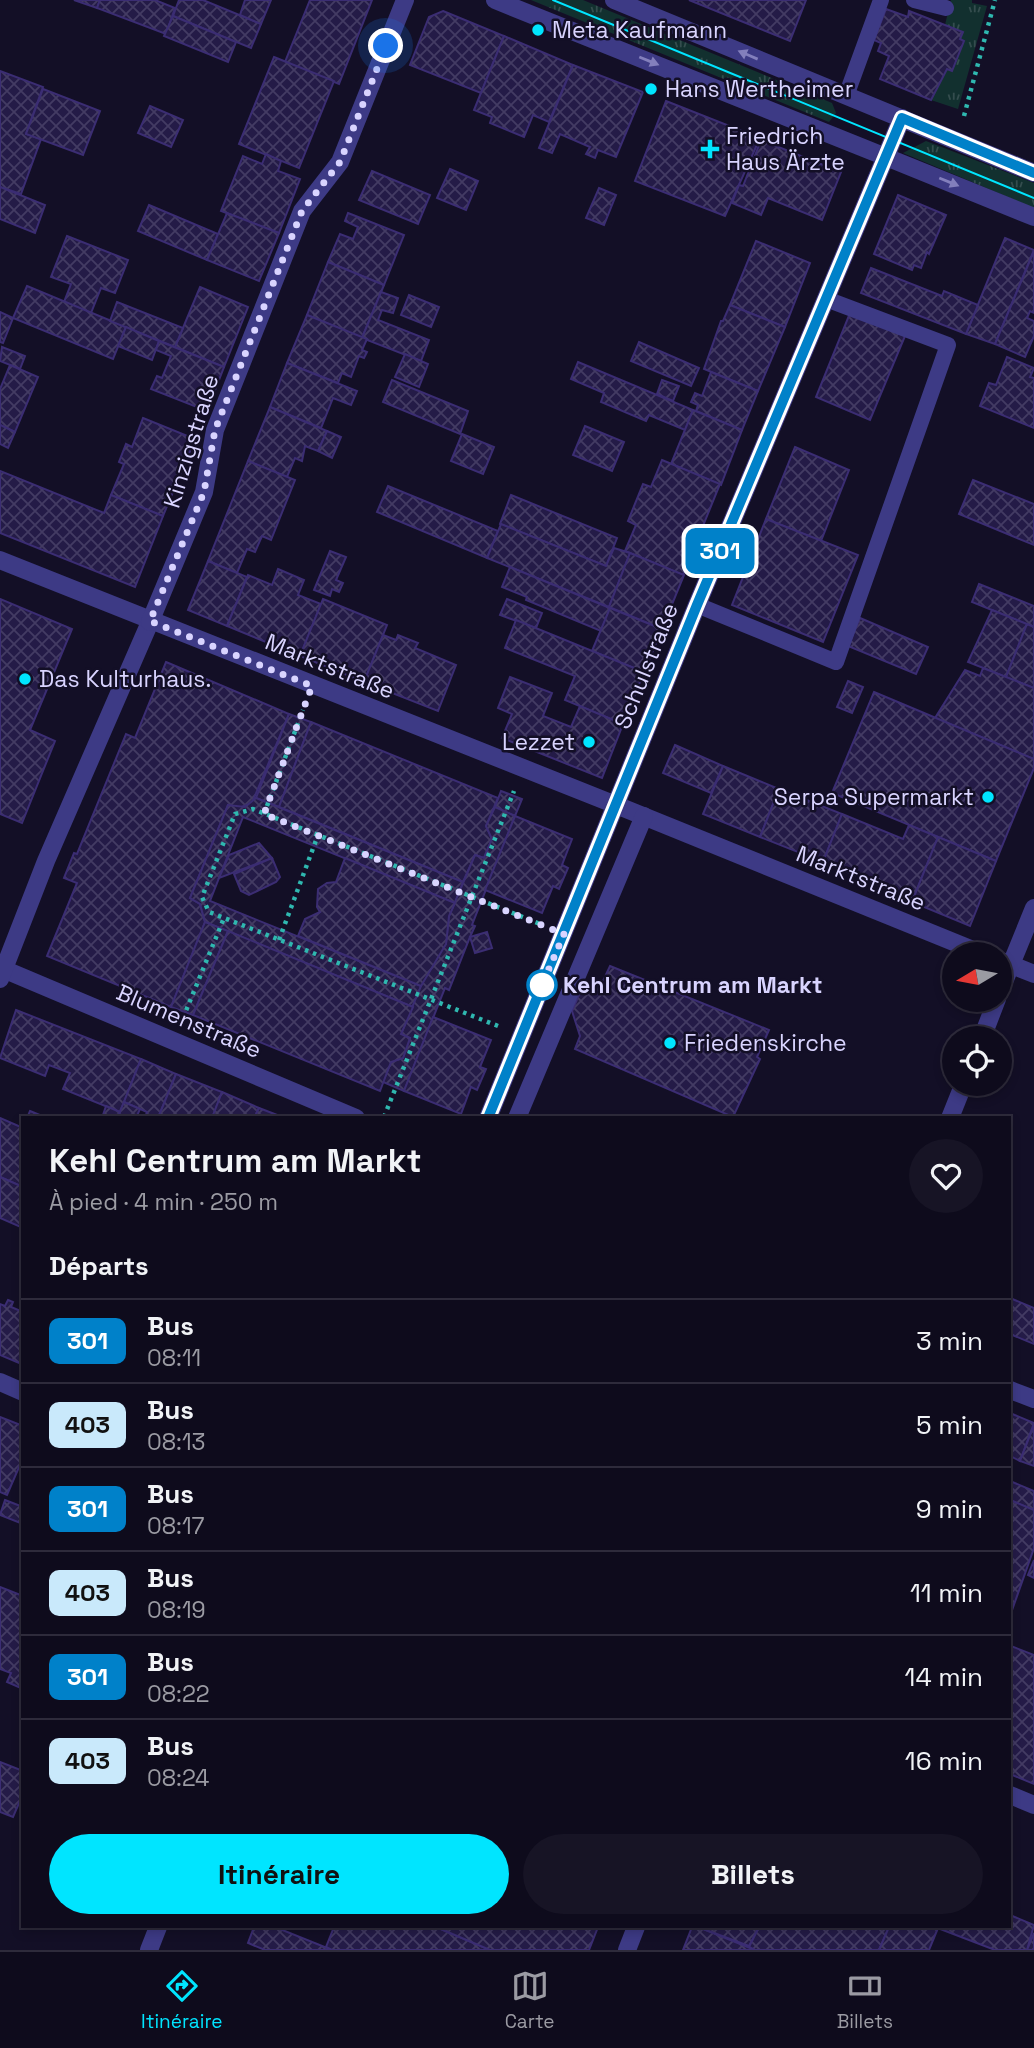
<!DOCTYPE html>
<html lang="fr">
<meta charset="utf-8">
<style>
:root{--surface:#0e0b1c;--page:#171425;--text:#f1f3f6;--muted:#9b9ba3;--line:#2e2b3b;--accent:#00e5ff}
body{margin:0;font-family:"Space Grotesk",sans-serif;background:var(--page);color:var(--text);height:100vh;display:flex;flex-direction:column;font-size:26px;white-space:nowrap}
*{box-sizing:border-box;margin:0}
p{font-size:23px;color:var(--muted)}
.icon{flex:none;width:38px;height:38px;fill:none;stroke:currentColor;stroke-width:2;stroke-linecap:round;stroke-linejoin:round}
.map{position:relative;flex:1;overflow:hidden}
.side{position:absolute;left:21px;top:1116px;width:990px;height:812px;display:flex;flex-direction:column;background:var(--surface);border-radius:0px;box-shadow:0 4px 10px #0003,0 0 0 2px var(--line)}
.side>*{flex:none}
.badge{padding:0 14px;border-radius:10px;font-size:24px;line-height:46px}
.needle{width:46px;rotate:260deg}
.tools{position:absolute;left:942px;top:942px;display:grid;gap:14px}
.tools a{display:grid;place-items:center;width:70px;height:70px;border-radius:50%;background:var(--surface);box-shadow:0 4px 10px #0003,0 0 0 2px var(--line);font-size:35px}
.you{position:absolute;width:35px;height:35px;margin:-18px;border:5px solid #fff;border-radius:50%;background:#1a73e8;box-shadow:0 0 0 10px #1a73e833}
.map>.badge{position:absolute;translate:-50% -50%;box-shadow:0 0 0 4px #fff}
h2{padding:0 28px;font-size:26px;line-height:63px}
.round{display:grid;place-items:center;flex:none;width:74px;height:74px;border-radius:37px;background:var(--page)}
.headline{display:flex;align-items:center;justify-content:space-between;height:119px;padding:0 28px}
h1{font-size:33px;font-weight:800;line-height:52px}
.primary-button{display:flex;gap:14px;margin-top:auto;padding:14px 28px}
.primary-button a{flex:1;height:80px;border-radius:42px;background:var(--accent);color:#111;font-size:28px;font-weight:800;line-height:80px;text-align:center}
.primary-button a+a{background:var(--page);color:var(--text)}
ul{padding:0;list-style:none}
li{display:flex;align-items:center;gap:21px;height:84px;padding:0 28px;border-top:2px solid var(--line)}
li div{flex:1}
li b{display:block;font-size:26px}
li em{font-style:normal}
li .badge{min-width:77px;font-weight:700;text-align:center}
.tab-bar{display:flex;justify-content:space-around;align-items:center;height:98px;border-top:2px solid var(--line);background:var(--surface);font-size:19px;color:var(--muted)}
.tab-bar a{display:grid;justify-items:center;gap:4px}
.tab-bar .active{color:var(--accent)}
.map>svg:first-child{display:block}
.grass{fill:url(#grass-tufts)}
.building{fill:url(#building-cross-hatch);stroke:#3b2d73;stroke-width:2}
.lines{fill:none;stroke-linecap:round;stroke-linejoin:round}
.path{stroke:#2fb8b0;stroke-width:4.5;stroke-dasharray:3.5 5;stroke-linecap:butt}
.service{stroke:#3d3a85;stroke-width:16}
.pedestrian{stroke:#3d3a85;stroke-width:18}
.minor{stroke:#3d3a85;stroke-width:18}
.tertiary{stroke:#3d3a85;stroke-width:18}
.tram{stroke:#00e5ff;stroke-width:2}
.oneway{fill:#837fbc}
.line-casing{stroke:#fff;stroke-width:16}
.line{stroke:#0081c9;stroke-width:10}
.walk{stroke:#d9d4ff;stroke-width:7;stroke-dasharray:0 12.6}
.poi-dot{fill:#00e5ff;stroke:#130f26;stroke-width:2.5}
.stop-dot{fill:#fff;stroke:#0081c9;stroke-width:3.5}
.labels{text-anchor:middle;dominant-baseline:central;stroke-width:5;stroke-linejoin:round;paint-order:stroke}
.poi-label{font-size:23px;fill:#d9d4ff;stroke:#130f26;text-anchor:start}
.street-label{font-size:23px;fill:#d9d4ff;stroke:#130f26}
.stop-label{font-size:23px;font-weight:bold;fill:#d9d4ff;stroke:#130f26;text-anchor:start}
</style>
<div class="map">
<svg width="1034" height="1950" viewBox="0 0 1034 1950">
<defs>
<pattern id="grass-tufts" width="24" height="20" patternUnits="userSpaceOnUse" patternTransform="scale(1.75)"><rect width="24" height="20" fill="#12302f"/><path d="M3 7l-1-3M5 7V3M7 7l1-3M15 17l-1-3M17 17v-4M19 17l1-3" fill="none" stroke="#344d4e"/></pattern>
<pattern id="building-cross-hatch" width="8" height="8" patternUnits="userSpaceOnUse" patternTransform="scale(1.75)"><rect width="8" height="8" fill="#241b47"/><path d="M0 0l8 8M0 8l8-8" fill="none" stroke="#433b63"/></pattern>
</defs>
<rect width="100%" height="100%" fill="#130f26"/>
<!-- grass -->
<g class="grass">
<path d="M531,0h52l249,103 4,10 -7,9z"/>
<path d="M951,0h21v3l15,3 -29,103 -27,-9 16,-31 5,2 11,-30 -3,-2 2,-7 -17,-7z"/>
<path d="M926,141l108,42v25l-131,-55z"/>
</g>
<!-- building -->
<g class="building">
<path d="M74,0h26l-3,8z"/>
<path d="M100,0h55l20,8 -9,26 -69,-26z"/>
<path d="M179,0h24l58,24 -10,24 -78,-32z"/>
<path d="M245,0h26l-10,24 -21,-9z"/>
<path d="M310,0h62l-33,84 -54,-22z"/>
<path d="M689,0h117l-16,41z"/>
<path d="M886,9l22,8 1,-6 54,21 -3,7 4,2 -12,30 -5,-2 -16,31 -51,-21 9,-23 -11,-5 3,-8 -7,-3z"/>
<path d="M443,11l61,25 -23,57 -71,-28 19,-48z"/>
<path d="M173,16l63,26 -8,20 -64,-26z"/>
<path d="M504,36l69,29 -24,57 -16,-7 -9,22 -34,-14 2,-6 -18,-7z"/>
<path d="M274,57l60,24 -35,87 -60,-24z"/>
<path d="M573,65l70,27 -27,65 -18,-7 -3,8 -9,-4 4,-7 -30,-13 -8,19 -13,-5z"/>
<path d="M0,71l43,16 -17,47 15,5 -20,55 -21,-7z"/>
<path d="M43,89l57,22 -17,44 -57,-21z"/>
<path d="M666,101l94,37 -35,78 -90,-35z"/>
<path d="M150,106l33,14 -12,27 -33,-14z"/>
<path d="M761,140l80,32 -19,48 -54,-22 -7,17 -29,-12 7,-18 4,1z"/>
<path d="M266,154l15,7 -3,10 22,8 -21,54 -58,-22 22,-55 19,8z"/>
<path d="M450,169l28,12 -12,29 -29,-12z"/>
<path d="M372,171l58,24 -12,29 -59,-24z"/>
<path d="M0,187l45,18 -10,28 -35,-14z"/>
<path d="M599,188l17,7 -12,30 -18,-7z"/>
<path d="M898,195l48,20 -17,39 -2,-2 -6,16 -7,-3 -2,5 -38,-16z"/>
<path d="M149,205l69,29 -11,26 -69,-29z"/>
<path d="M227,213l52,20 -20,48 -52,-21z"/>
<path d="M348,213l56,22 -20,50 -56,-23 12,-28 13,5 5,-12 -13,-6z"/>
<path d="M67,236l61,24 -13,33 -14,-5 -10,25 -27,-11 7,-18 -20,-7z"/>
<path d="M1005,238l29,12 -39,94 -29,-10z"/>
<path d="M756,241l54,22 -25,64 -55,-22z"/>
<path d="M1034,251v62l-4,-2 -3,7 7,3v15l-9,21 -30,-13z"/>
<path d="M328,262l56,23 -22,53 -55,-23z"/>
<path d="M871,268l71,28 2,-5 34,14 -12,29 -105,-41z"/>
<path d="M27,286l99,41 -13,32 -100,-41z"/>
<path d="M200,287l48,20 -24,60 -49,-20z"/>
<path d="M381,292l17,6 -5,15 -11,-3 -4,10 51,20 -8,21 -59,-23z"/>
<path d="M409,295l30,12 -8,20 -30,-12z"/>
<path d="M117,302l66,26 -8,19 -65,-26z"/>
<path d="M730,305l55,22 -27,64 -54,-22 17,-48h2z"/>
<path d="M0,312l13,6 -10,25 -3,-1z"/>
<path d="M850,313l55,23 -35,84 -54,-23z"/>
<path d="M307,315l60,24 -5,11 5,2 -3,6 -5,-2 -8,21 -9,-4 -4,10 -51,-20z"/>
<path d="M126,327l33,14 -7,19 -34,-14z"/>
<path d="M159,341l65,26 -17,44 -56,-22 6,-13 5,2 9,-22 -15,-6z"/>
<path d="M639,342l60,26 -8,18 -60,-25z"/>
<path d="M2,347l23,9 -5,13 -20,-8z"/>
<path d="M405,354l23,10 -9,23 -24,-10z"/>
<path d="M1007,357l27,11 -4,9 4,1v50l-54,-22 9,-23 7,2z"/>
<path d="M578,362l115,48 -8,20 -36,-15 -3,6 -45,-19 3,-9 -33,-14z"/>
<path d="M287,363l70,28 -6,14 -18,-7 -12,30 -51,-21z"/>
<path d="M10,365l28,12 -23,55 -15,-7v-36z"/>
<path d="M711,372l47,19 -16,39 -46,-19 2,-6 -7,-3 4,-9 7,3z"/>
<path d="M392,380l76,31 -8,23 -77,-32z"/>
<path d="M662,380l17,6 -6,15 -16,-7z"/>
<path d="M270,407l57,24 -9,20 -13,-5 -3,15 -7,-3 -8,19 -39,-16z"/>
<path d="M693,410l49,20 -21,55 -50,-21z"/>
<path d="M143,418l52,21 -32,77 -52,-21 13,-31 -5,-2 7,-18 6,3z"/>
<path d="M0,425l15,7 -7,16 -8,-4z"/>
<path d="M585,426l39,16 -12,29 -39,-16z"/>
<path d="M327,431l14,6 -9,21 -14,-7z"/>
<path d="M462,434l32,13 -11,27 -32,-13z"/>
<path d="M795,447l54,23 -28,71 -55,-22z"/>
<path d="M662,460l58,24 -37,91 -58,-24 11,-26 -8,-4 15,-37 8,3z"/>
<path d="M248,461l47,19 -24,60 -9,-4 -7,16 -8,-3 -10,24 -29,-12z"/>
<path d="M0,471l104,42 7,-18 52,21 -28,71 -135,-54z"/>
<path d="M973,480l61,24v41l-75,-31z"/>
<path d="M388,486l110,45 -11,27 -110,-46z"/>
<path d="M511,495l106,43 -11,28 -106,-42z"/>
<path d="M766,519l92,36 -35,87 -91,-37z"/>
<path d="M501,524l105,42 8,-18 16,5 -21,54 -122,-49z"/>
<path d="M330,551l16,6 -10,23 7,3 -4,9 -7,-3 -2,7 -16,-6z"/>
<path d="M630,553l54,22 -22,54 -53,-22z"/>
<path d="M208,561l39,16 -20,49 -39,-16z"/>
<path d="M510,567l100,41 -9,23 -75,-31 1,-3 -25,-10z"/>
<path d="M278,569l26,11 -6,15 23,9 -21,52 -73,-30 21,-51 24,10z"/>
<path d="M979,584l55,22v21l-62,-25z"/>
<path d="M0,599l72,30 -42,101 25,11 -33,82 -22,-9z"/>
<path d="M323,599l64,26 -23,57 -64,-26z"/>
<path d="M507,599l35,14 -6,15 -36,-13z"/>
<path d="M610,608l52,21 -18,43 -52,-21z"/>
<path d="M992,610l35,14 -21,53 -38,-15z"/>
<path d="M860,618l68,29 -12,27 -68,-28z"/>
<path d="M516,620l128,52 -21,52 -58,-24 10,-24 -70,-28z"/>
<path d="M1027,624l7,3v61l-28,-11z"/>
<path d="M383,635l13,5 2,-5 20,8 -3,5 41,17 -18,46 -74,-29z"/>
<path d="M166,662l123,52 -37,89 -13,5 -11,-3 -38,93 10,6 5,18 -34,85 -124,-51 30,-73 -13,-5 10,-25 3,1 49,-120 9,4z"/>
<path d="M983,668l51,20v71l-99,-41 30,-48 15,6z"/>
<path d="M510,677l42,16 -9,23 28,11 9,-21 43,18 -21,54 -100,-40 10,-24 -14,-6z"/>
<path d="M848,681l15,6 -11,26 -15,-6z"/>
<path d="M874,692l160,67v9l-38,93 -164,-68z"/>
<path d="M289,714l22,8 -32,85 -23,-9z"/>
<path d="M311,722l187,76 -12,28 6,13 -8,19 -9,-3 -12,27 -184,-75z"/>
<path d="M675,745l48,21 -12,27 -48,-20z"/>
<path d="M723,766l56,23 -19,48 -57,-23z"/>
<path d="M779,789l63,25 -19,48 -63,-25z"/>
<path d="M501,791l21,8 -7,17 -20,-9z"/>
<path d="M256,798l207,84 -8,21 -212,-86 -33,84 211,85 -8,21 -208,-85 -5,-18 -10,-6 38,-93 17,2z"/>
<path d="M495,807l20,9 -43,109 3,1 -5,11 -21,53 -4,-2 -41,103 -21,-9 8,-20 12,-4 7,-20 -9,-4 25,-60 20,-30 3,-28 26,-61 9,3 8,-19 -6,-13z"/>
<path d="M842,814l61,25 6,-14 29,12 -25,62 -90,-37z"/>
<path d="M515,816l57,23 -10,26 6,3 -9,21 -6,-3 -11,27 -57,-23z"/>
<path d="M938,837l58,24 -26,65 -58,-24z"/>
<path d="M259,843l13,15 -53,20 10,-23z"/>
<path d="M272,858l8,19 -4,5 -27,13 -8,-4 -7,-17z"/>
<path d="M345,858l110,45 -6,13 -3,28 -25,42 -123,-50 7,-17 15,-7 -3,-5 1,-18 9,-6 9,-1z"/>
<path d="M205,922l23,9 -35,84 -22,-8z"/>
<path d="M228,931l185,76 -12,27 9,4 -7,20 -12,4 -11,29 -187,-76z"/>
<path d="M487,932l5,16 -17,5 -5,-16z"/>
<path d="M610,966l159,64 -12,27 3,2 -27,58 -158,-68 5,-13 -8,-25 9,-21 22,-9z"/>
<path d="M16,1010l125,49 -21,53 -57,-23 7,-16 -21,-8 -4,11 -45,-18z"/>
<path d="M433,1017l58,23 -11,27 6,2 -9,21 -6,-3 -10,27 -57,-23z"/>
<path d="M141,1059l35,15 -18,44 -13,-1 2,-5 -23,-10z"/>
<path d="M176,1074l46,18 -10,26h-54z"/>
<path d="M222,1092l37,16 -5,10h-42z"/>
<path d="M124,1102l16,7 -4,9h-19z"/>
<path d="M106,1106l14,6 -3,6h-15z"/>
<path d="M259,1108l26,10h-31z"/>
<path d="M30,1111l17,7h-20z"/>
<path d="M0,1118l23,10v59l-23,-10z"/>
<path d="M0,1177l23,10v41l-23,-10z"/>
<path d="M1010,1298l24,10v36l-24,-10z"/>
<path d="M8,1300l5,2 -2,5 12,5v41l-4,10 -19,-8v-51l5,2z"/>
<path d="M1010,1413l24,10 -14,38 -10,-5z"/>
<path d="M0,1417l23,9v32l-16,37 -7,-3z"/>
<path d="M1034,1425v41l-14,-5z"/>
<path d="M1010,1481l24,10v19l-24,-10z"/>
<path d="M5,1500l18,7v17l-23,-9z"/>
<path d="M1010,1500l24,10v38l-24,68z"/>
<path d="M1034,1560v18l-6,-3z"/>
<path d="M0,1587l23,9v93l-16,-7 4,-9 -11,-4z"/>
<path d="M1011,1646l23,9v129l-24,-10z"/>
<path d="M0,1762l23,9v23l-10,23 -13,-5z"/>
<path d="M1010,1915l24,10 -7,25h-32l-60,-23h75z"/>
<path d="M254,1927h21l57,23h-67l-17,-7z"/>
<path d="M334,1927h102l54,23h-158l-6,-3z"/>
<path d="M436,1927h162l-9,23h-99z"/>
<path d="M692,1927h6l57,23h-72z"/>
<path d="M698,1927h61l-10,19z"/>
<path d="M759,1927h130l-10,23h-124l-6,-3z"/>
<path d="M889,1927h46l3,1 -9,22h-50z"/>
<path d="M1034,1933v17h-7z"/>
</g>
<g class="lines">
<!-- path -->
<g class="path">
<path d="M964,116l31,-116"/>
<path d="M264,814l39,-104"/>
<path d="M279,940l39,-105"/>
<path d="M183,1018l41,-100"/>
<path d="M498,1026l-289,-114 -7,-15 33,-83 18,-5 287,115"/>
<path d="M384,1117l130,-326"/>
</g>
<!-- service -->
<g class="service">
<path d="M914,0l32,8"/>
<path d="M846,96l35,-96"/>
<path d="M697,605l139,57 112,-317 -122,-46"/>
</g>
<!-- pedestrian -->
<g class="pedestrian">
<path d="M616,805l367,149"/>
<path d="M999,960l35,14"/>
<path d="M3,969l353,149"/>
<path d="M0,979l46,-118 104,-239"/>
<path d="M999,994l35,-86"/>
<path d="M982,1038l15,-39"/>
<path d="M517,1118l127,-302"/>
<path d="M950,1118l14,-35"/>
<path d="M1010,1390l24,9"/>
<path d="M627,1950l9,-23"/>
</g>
<!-- minor -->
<g class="minor">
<path d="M886,157l148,60"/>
<path d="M0,560l616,245"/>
<path d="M150,622l54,-130 11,-62 87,-219 38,-49 65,-162"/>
<path d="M488,1118l209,-513 205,-487"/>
<path d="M0,1382l23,10"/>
<path d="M1010,1795l24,10"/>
<path d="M149,1950l9,-23"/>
</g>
<!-- tertiary -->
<g class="tertiary">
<path d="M495,0l391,157"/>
<path d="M614,0l420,173"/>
</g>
<!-- tram -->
<path class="tram" d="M553,0l481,198"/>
</g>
<!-- one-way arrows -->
<defs><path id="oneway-solid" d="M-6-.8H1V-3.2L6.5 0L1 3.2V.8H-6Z" transform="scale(1.75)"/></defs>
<g class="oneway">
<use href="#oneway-solid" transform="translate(748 55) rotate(-157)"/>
<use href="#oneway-solid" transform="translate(649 61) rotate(22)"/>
<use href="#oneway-solid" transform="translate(949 182) rotate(22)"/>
</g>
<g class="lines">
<defs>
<path id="line" d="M488,1118l209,-513 205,-487 132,55"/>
</defs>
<!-- line casing -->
<use href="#line" class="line-casing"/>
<!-- line -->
<use href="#line" class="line"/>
<!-- walk -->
<path class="walk" d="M386,46l-46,116 -38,49 -87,219 -11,62 -54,129 162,65 -48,128 300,120 -22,51"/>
</g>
<!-- markers -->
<g class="poi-dot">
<circle cx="538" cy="30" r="7"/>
<circle cx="651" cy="89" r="7"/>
<path d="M706.5 138.5h7v7h7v7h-7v7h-7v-7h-7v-7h7z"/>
<circle cx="25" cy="679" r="7"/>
<circle cx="589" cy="742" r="7"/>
<circle cx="988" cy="797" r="7"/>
<circle cx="670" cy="1043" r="7"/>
</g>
<circle class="stop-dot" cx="542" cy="985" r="14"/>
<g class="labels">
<!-- poi labels -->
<g class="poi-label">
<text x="552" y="30">Meta Kaufmann</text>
<text x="665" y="89">Hans Wertheimer</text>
<text x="726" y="136">Friedrich<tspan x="726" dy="26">Haus Ärzte</tspan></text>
<text x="39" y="679">Das Kulturhaus.</text>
<text x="575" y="742" text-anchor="end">Lezzet</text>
<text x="974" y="797" text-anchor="end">Serpa Supermarkt</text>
<text x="684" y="1043">Friedenskirche</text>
</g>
<!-- street labels -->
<g class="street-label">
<text transform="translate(191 441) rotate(-73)">Kinzigstraße</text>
<text transform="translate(330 666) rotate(22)">Marktstraße</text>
<text transform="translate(646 666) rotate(-68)">Schulstraße</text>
<text transform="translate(861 878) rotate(22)">Marktstraße</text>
<text transform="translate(189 1021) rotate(23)">Blumenstraße</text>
</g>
<!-- stop labels -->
<g class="stop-label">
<text x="563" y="985">Kehl Centrum am Markt</text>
</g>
</g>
</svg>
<div class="tools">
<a><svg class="needle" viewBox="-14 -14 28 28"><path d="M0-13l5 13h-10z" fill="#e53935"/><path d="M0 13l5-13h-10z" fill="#9b9ba3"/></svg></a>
<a><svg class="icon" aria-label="locate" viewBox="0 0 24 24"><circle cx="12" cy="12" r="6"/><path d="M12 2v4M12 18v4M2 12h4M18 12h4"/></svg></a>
</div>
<div class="you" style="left:386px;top:46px"></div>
<b class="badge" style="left:720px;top:551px;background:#0081c9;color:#fff">301</b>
<section class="side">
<div class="headline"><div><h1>Kehl Centrum am Markt</h1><p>À pied · 4 min · 250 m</p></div><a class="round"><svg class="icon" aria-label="heart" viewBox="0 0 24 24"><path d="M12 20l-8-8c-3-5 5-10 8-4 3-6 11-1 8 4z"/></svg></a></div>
<h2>Départs</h2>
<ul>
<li><span class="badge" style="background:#0081c9;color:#fff">301</span><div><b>Bus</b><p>08:11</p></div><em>3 min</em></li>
<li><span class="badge" style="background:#c9e9fb;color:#111">403</span><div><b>Bus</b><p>08:13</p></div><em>5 min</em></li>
<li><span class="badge" style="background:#0081c9;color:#fff">301</span><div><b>Bus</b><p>08:17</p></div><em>9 min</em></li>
<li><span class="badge" style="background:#c9e9fb;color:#111">403</span><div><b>Bus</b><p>08:19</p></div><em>11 min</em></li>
<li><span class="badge" style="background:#0081c9;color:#fff">301</span><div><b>Bus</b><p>08:22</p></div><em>14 min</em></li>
<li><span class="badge" style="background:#c9e9fb;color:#111">403</span><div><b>Bus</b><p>08:24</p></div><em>16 min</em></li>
</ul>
<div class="primary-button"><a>Itinéraire</a><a>Billets</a></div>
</section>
</div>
<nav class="tab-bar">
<a class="active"><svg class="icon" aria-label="directions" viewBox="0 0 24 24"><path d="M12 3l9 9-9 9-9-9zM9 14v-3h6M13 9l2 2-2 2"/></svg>Itinéraire</a>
<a><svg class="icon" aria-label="map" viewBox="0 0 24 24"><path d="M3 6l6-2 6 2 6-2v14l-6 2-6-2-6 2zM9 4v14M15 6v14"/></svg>Carte</a>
<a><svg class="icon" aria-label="tickets" viewBox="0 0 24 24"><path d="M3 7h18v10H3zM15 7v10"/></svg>Billets</a>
</nav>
